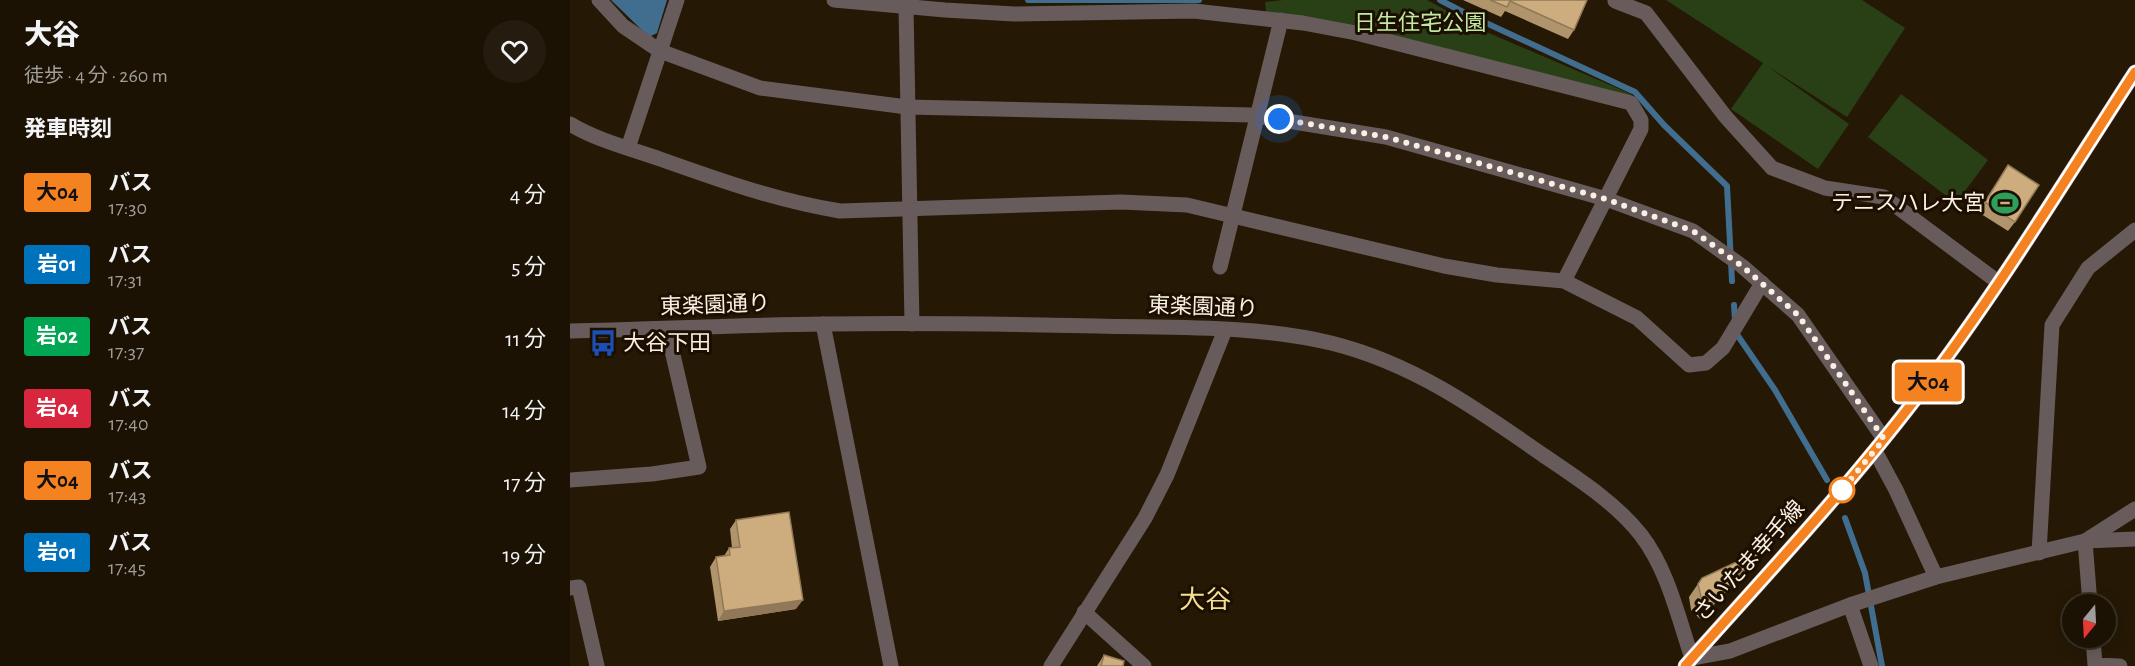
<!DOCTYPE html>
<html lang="ja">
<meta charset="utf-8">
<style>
:root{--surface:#1c1204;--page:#251b0e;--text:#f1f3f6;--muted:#a09e9a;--line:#3a3226}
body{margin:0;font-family:"Alegreya Sans","Noto Sans JP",sans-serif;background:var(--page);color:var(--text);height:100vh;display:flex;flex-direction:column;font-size:22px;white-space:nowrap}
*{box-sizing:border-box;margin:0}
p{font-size:20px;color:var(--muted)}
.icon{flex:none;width:33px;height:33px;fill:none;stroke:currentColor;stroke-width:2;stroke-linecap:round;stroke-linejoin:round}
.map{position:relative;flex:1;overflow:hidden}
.drawer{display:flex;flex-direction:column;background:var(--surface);width:570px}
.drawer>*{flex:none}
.badge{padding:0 12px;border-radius:4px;font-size:21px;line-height:39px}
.needle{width:39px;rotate:198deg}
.buttons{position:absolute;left:1492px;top:594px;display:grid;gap:12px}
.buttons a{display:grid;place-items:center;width:54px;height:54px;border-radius:50%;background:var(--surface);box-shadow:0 3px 15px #0003,0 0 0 2px var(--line);font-size:30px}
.you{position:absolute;width:30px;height:30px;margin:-15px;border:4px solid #fff;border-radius:50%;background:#1a73e8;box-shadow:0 0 0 9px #1a73e833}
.map>.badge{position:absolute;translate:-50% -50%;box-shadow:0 0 0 3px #fff}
h2{padding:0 24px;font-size:22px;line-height:54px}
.round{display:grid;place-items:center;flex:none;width:63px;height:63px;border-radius:32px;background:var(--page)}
.headline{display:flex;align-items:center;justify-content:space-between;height:102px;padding:0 24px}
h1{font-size:28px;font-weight:800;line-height:45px}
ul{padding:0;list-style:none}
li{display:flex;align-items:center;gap:18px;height:72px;padding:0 24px}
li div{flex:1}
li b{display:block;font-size:22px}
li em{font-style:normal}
li .badge{min-width:66px;font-weight:700;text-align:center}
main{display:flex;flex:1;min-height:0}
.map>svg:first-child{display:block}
.green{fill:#294016}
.water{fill:#416d8f}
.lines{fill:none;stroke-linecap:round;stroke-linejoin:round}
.stream{stroke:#416d8f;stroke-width:6}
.minor{stroke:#685b5b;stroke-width:15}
.major{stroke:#b89c9b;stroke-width:15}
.wall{fill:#b0946c}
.shaded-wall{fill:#907858}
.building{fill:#cdac7d;stroke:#907858;stroke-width:1.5}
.line-casing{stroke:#fff;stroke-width:14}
.line{stroke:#f58220;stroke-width:9}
.walk{stroke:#f9f0e3;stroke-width:6;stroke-dasharray:0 10.8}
.stop-dot{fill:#fff;stroke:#f58220;stroke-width:3}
.labels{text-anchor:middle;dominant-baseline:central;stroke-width:6;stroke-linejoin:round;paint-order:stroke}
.park-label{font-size:22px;fill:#c0eaa3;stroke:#1c0f00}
.poi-label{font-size:22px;fill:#f9f0e3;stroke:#1c0f00;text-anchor:end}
.street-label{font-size:22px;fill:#f9f0e3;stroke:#1c0f00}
.quarter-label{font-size:26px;fill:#f2df91;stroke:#1c0f00}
</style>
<main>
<section class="drawer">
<div class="headline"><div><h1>大谷</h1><p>徒歩 · 4 分 · 260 m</p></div><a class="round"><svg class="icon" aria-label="heart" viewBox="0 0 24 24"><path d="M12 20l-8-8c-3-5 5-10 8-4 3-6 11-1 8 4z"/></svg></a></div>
<h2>発車時刻</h2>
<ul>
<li><span class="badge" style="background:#f58220;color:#111">大04</span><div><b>バス</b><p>17:30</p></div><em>4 分</em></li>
<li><span class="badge" style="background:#0072bc;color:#fff">岩01</span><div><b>バス</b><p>17:31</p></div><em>5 分</em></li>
<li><span class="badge" style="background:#00a651;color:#fff">岩02</span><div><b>バス</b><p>17:37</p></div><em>11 分</em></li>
<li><span class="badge" style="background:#d7263d;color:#fff">岩04</span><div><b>バス</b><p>17:40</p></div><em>14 分</em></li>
<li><span class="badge" style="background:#f58220;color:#111">大04</span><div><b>バス</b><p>17:43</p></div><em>17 分</em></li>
<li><span class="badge" style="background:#0072bc;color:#fff">岩01</span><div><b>バス</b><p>17:45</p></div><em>19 分</em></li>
</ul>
</section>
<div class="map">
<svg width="1565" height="666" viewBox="0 0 1565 666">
<rect width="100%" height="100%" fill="#251805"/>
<!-- green -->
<g class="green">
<path d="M713,0h144l55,30 149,64 3,5 -368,-87 -1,-10z"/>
<path d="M1096,0h196l43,28 -58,89 -80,-51 82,58 -31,45 -87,-60 32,-46z"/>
<path d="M1331,94l87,66 -32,43 -88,-66z"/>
</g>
<!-- water -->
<path class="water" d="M41,0h56l-10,33 -8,4z"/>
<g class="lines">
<!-- stream -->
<g class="stream">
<path d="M458,0h171"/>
<path d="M870,0l31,16 164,76 29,33 63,61 5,95"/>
<path d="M1164,305l1,15"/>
<path d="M1166,330v3l39,57 52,90"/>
<path d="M1275,518l20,55 17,93"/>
</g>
<!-- minor -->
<g class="minor">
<path d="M29,0l24,26 37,25 100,37 147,19 344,8 135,22 220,62 87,32 49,35 56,49 86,124"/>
<path d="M264,0l111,10 69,4 180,-3 109,12 53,10 275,70 10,17v9l-77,152"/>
<path d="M1045,1l31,12 79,103 47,52 53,20 59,9 114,85"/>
<path d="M336,7l6,317"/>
<path d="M0,124c26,16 61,25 90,35 59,21 118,42 180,52l281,-9 66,3 257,61 53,9 67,6 73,37 52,47 17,-2 17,-15 39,-65"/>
<path d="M58,148l49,-148"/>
<path d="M650,267l61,-247"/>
<path d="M253,324l68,342"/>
<path d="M0,331c85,-2 169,-6 254,-7 91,-1 182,0 273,2 78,2 158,-1 234,17 81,20 145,65 212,112 35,24 72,47 98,80 27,35 37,82 51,123l38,-7 120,-46 86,-28 149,-36 50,-32"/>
<path d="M1305,451l21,39 40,87"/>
<path d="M0,480l82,-6 47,-7 -32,-138"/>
<path d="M1469,553l13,-228 36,-57 47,-38"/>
<path d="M0,588l9,-1 18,79"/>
<path d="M1520,604l-5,-63 50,-2"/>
<path d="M1280,605l21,61"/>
<path d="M514,612l60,54"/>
<path d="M1523,638l2,27 25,1"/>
<path d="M481,666l94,-148 22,-43 58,-145"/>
</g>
<!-- major -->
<path class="major" d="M1115,666c80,-90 162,-177 235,-273 78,-102 145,-213 215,-321"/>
</g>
<!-- wall -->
<g class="wall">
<path d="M893,0h124l-13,30 -6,9 -63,-28 -4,6z"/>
<path d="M1438,165l7,57 -7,9 -30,-19z"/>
<path d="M166,520l60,89 -78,12 -8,-54 6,-10 8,-1 5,-8h3l-2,-19z"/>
<path d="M1182,565l-52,54 -9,-9 -2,-13 13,-19z"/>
<path d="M534,655l19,11h-26z"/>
</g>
<!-- shaded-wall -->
<g class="shaded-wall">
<path d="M1191,552l-9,13 -52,54 9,-13z"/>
<path d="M233,600l-7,9 -78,12 6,-10z"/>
</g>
<!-- building -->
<g class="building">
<path d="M920,0h97l-13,30 -64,-29 -3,6z"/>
<path d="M1438,165l31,20 -24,37 -30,-20z"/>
<path d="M219,512l14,88 -79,11 -8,-54 14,-2 -1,-7 11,-1 -4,-27z"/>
<path d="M1190,551l1,1 -52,54 -8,-9 -3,-13 4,-6z"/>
<path d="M534,655l20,6 -1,5h-22z"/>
</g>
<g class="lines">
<defs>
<path id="line" d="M1115,666c80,-90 162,-177 235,-273 78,-102 145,-213 215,-321"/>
</defs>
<!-- line casing -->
<use href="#line" class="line-casing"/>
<!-- line -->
<use href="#line" class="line"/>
<!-- walk -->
<path class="walk" d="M709,119l107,18 220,62 87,32 49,35 56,49 86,124 -47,57 5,-6"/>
</g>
<!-- icons -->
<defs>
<symbol id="stadium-bare" viewBox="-9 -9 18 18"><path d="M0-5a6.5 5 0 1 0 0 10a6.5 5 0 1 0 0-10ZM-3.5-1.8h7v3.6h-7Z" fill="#2e9e5b" stroke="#1c0f00" stroke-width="2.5" paint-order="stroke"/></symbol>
<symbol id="bus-bare" viewBox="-9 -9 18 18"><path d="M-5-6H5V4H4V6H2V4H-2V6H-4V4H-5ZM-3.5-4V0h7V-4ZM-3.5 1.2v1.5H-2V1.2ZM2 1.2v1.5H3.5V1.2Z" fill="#1a4fb4" stroke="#1c0f00" stroke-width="2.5" paint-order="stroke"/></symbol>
</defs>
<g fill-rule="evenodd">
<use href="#stadium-bare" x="1416" y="184" width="38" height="38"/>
<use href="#bus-bare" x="14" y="324" width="38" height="38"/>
</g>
<!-- markers -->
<circle class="stop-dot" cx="1272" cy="490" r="12"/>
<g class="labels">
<!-- park labels -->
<g class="park-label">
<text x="850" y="23">日生住宅公園</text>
</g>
<!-- poi labels -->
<g class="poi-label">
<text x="1415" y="203">テニスハレ大宮</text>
<text x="53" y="343" text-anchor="start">大谷下田</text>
</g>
<!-- street labels -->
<g class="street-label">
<text transform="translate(145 305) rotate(-2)">東楽園通り</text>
<text transform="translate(633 307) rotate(2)">東楽園通り</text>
<text transform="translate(1179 561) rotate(-48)">さいたま幸手線</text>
</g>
<!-- quarter labels -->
<g class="quarter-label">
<text x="635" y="600">大谷</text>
</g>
</g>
</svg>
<div class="buttons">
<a><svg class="needle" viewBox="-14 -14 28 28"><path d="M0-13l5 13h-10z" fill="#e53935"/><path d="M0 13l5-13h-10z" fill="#a09e9a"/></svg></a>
</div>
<div class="you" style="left:709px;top:119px"></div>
<b class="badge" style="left:1358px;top:382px;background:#f58220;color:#111">大04</b>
</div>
</main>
